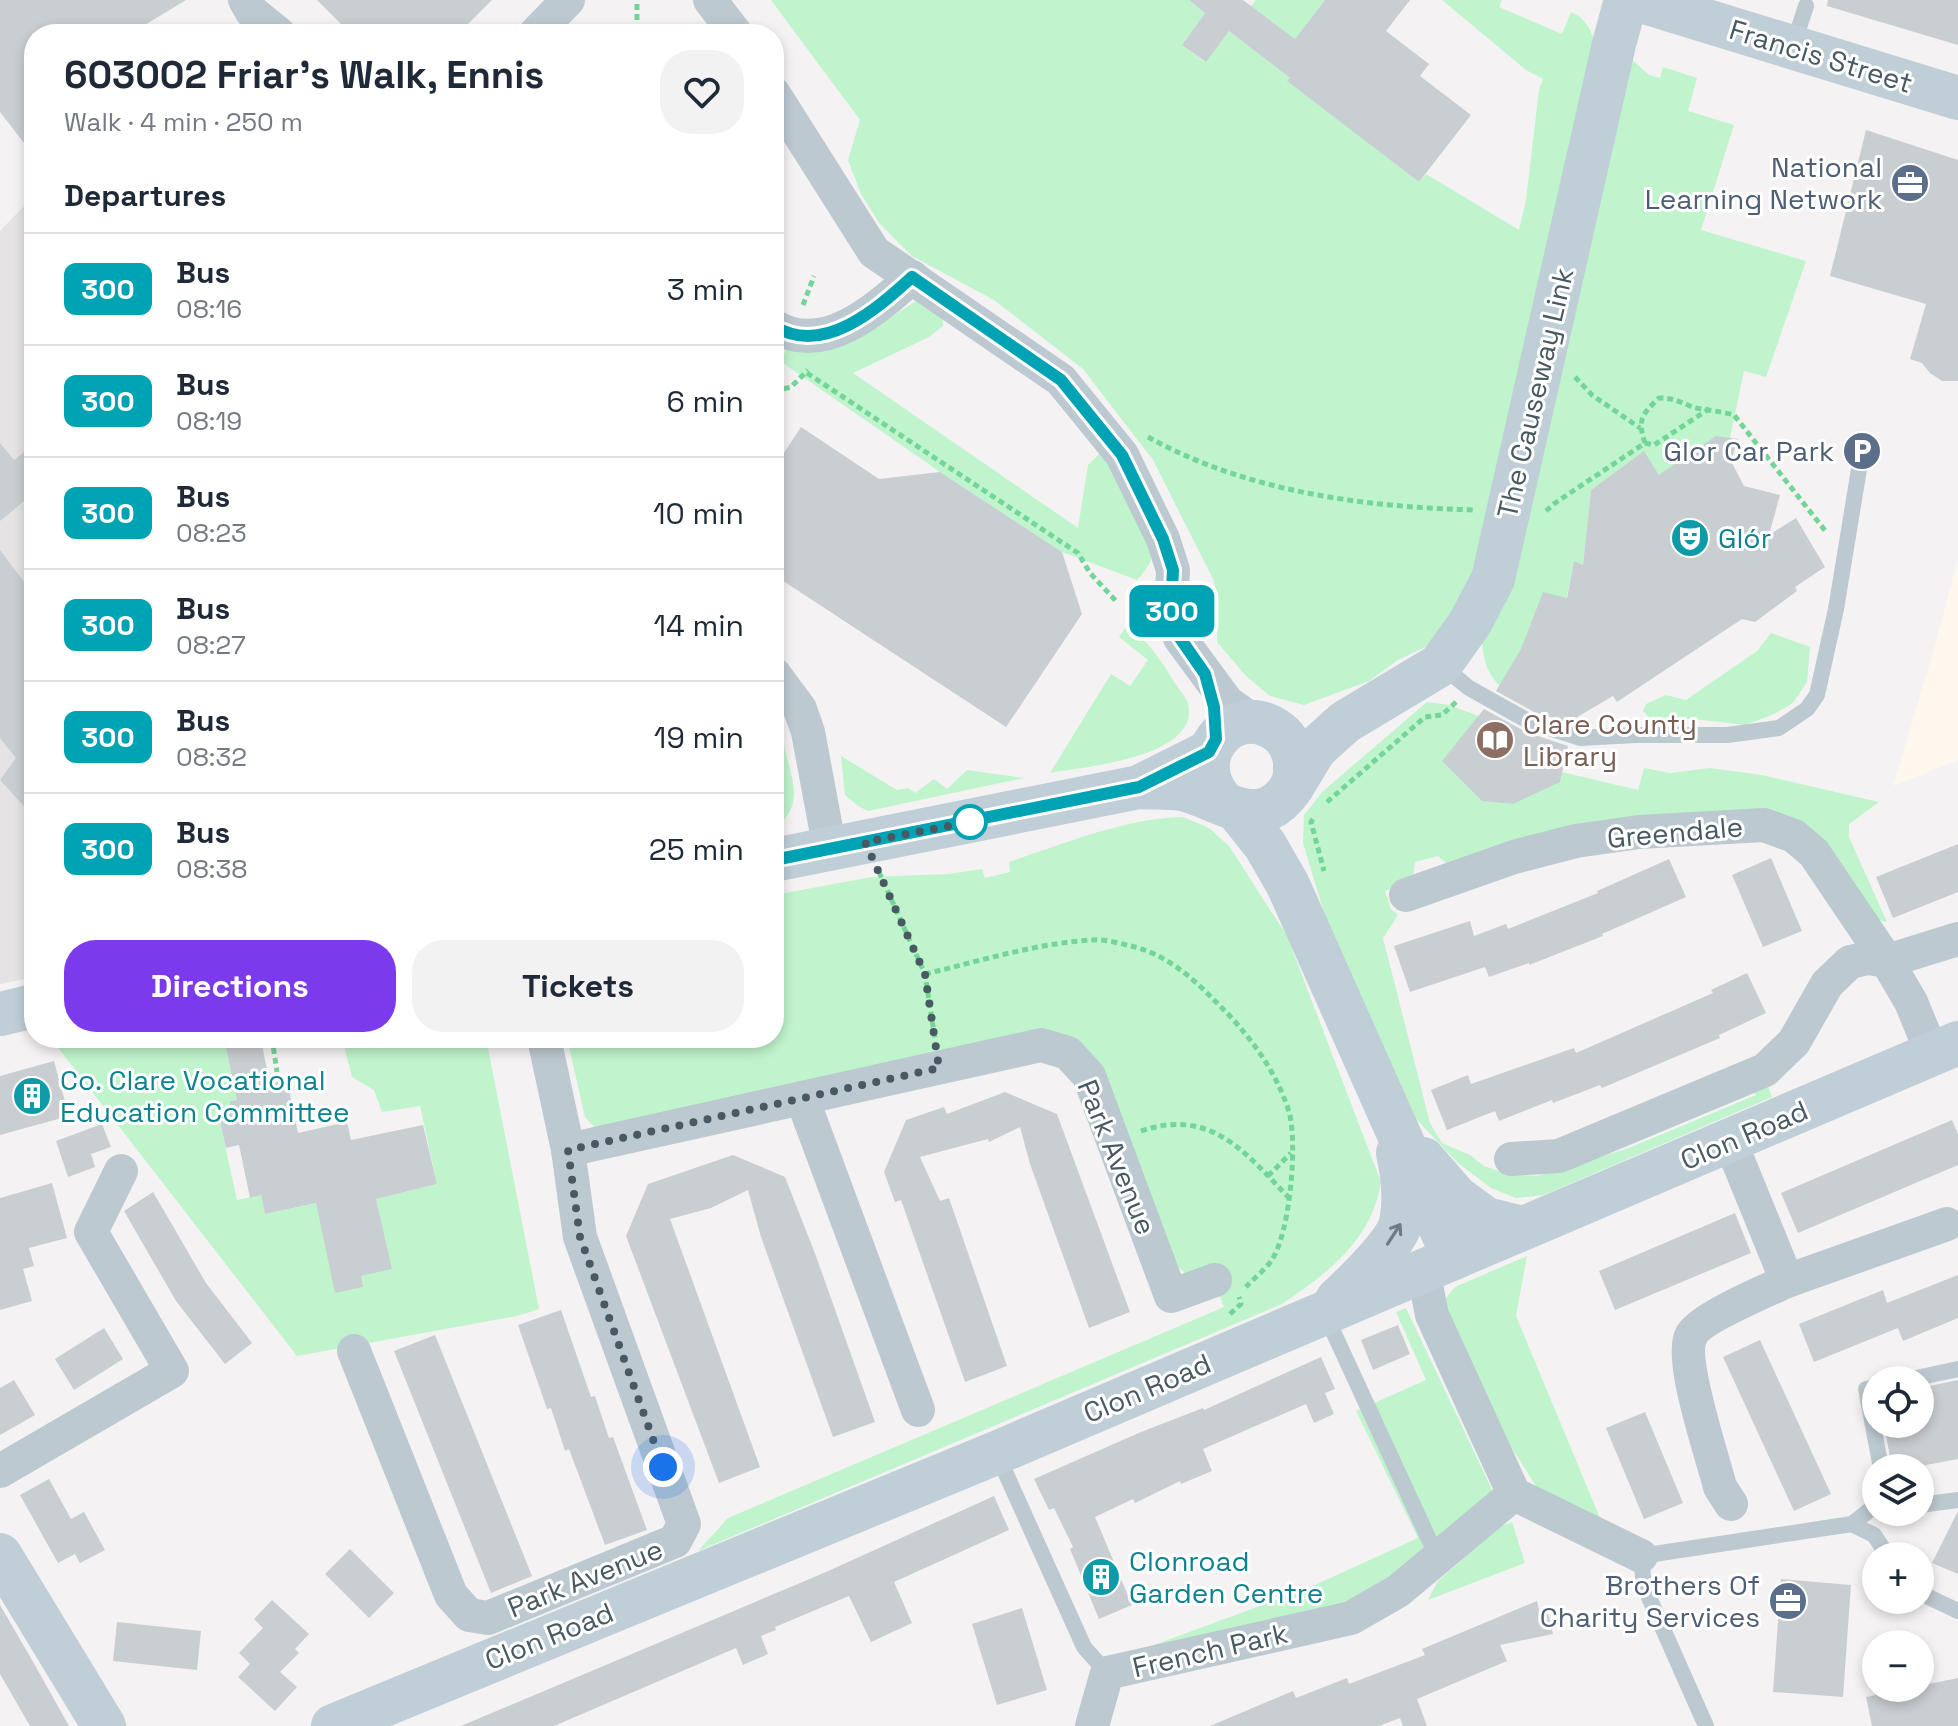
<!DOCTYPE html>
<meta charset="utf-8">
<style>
:root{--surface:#fff;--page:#f2f2f3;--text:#1f2937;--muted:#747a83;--line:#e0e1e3;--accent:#7c3aed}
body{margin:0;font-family:"Space Grotesk",sans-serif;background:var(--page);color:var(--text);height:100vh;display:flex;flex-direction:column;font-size:30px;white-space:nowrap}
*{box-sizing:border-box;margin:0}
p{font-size:26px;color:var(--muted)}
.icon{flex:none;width:44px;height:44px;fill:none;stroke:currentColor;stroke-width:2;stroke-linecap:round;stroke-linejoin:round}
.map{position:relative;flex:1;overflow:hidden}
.panel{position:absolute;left:24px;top:24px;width:760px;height:1024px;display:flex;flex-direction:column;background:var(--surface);border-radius:32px;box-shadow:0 4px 12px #0003}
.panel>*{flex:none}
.badge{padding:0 16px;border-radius:12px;font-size:28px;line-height:52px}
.buttons{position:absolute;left:1862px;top:1366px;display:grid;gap:16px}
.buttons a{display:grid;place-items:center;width:72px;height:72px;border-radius:50%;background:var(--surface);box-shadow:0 4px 12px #0003;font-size:40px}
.you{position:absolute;width:40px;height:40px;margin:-20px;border:6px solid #fff;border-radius:50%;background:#1a73e8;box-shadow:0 0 0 12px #1a73e833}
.map>.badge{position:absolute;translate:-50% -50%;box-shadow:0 0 0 4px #fff}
h2{padding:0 40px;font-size:30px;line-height:72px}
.round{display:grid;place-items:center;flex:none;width:84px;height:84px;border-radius:32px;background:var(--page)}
.summary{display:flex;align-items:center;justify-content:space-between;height:136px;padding:0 40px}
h1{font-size:38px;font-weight:700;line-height:60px}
.button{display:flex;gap:16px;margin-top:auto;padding:16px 40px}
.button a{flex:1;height:92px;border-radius:32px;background:var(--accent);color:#fff;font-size:32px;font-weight:700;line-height:92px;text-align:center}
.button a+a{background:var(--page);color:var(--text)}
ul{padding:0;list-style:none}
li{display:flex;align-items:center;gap:24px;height:112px;padding:0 40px;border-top:2px solid var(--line)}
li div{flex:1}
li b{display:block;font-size:30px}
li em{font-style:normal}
li .badge{min-width:88px;font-weight:700;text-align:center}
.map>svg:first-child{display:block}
.commercial{fill:#fef7ed}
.education{fill:#e6e3e5}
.green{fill:#c0f4cd}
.building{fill:#c9ced2}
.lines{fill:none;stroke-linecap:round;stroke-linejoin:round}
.path{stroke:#74d599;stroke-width:5;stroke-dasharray:6 4;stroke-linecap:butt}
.lane{stroke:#bdc9d0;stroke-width:16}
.street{stroke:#bdc9d0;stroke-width:34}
.secondary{stroke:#bfced7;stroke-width:44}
.oneway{stroke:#6c7c85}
.line-casing{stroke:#fff;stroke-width:18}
.line{stroke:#00a3b4;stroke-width:12}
.walk{stroke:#485962;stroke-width:8;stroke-dasharray:0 14.4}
.stop-dot{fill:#fff;stroke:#00a3b4;stroke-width:4}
.labels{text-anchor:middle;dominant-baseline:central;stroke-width:6;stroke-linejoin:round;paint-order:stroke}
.street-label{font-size:28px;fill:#485962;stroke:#fff}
.service-label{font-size:28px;fill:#4e5e75;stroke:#fff;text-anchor:end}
.culture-label{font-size:28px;fill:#0d838f;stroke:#fff;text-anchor:start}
.education-label{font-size:28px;fill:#785e54;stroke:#fff;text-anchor:start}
</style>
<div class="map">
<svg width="1958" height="1726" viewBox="0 0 1958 1726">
<rect width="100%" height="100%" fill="#f5f2f3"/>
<!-- commercial -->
<path class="commercial" d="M1958,558v202l-65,26 41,-137z"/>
<!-- education -->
<path class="education" d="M34,196v781l-34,7v-753z"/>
<!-- green -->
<g class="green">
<path d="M771,0h418l16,13 -23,32 23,17 24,-31 61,47 -2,3 131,101 7,-8 93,56 7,-30 13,-110 4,-11 -17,-9 -84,-70h60l-3,7 63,27 9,-22c17,7 20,20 26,35l-115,515 -48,81 -36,17 -29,21 -65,24 -34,-9 -24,-20 -29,-34 1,-39 -4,-22 -61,-121 -70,-91 -89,-69 -82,-44 -32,-32 -19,-30 -13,-34 12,-40z"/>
<path d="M1256,0h69l-30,39 -44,-33z"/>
<path d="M1630,58l19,17 11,3 3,-11 34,11 -9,33 46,14 -33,105 105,31 -40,116 -22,-6 -14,67 -71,37 -15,-23 -53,38 -8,75 -9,-3 -9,42 -8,89 17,26c-47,-17 -92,-22 -92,-82z"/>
<path d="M916,301l27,9v16l-14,11 -76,36 225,155 10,-63 13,-13c14,24 52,74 51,101 0,11 -9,20 -15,27l-75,-28 -122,-80 -160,-111 8,-14 91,-22z"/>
<path d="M1126,627c22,11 36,36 49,56 4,6 11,14 13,21 13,53 -105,63 -138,69l61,-99 19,12 18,-26 -29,-23z"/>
<path d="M1771,633l39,14 -3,35 -14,21 -19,11 -29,11 -52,-6 -41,1 -9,-9 3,-7 20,-9 20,5 71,-49z"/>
<path d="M1427,702l22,3 54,20 25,39 110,26 6,-22 27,5 39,-5 52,7 117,27 -30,22v13l38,85 -12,-3 -84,-97 -342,43 -11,-9 -23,6 -2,15 -11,8 -17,6 6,18 7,6 -15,23 47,185 12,20 28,12 14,11 23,8 30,2 92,-28 127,-53 -3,-6 14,-6 5,14 -228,98 -28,3 -25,-10 -33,-25 -62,-65 -65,-162 -28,-93 1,-28 18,-23z"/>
<path d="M784,746c8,35 22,58 -10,83v-75z"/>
<path d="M841,756l56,34 11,-2 7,5 19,-14 13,10 20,-19 57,8 -156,33 -10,-5 -13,-11z"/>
<path d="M1183,817l26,11 20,18 58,90 94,246c-9,58 -53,91 -99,122l-584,247 30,-33 496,-211 -15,-39 -22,7 -12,-11 -96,-221 -482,87 -12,-13 -18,-79h207v-143l98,-18 76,-3 34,-5 3,9 25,-6 -1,-10c57,-19 113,-43 174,-45z"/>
<path d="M61,1038h199l1,2 -35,8 11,52 -7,1v4l-13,4 20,91 24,-5 4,19 51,-11 45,73 30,-7 -15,-70 61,-15 -17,-78 -38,6 -8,-22 -22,-13 -10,-39h144l53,271 -22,7 -220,40 -245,-316z"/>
<path d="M1527,1256l-11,60 84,202 -55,-18 -92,-144 -7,-58 9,-11z"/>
<path d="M1406,1308l89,188 -86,75 -74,39 -200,42 171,-63 112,-51 -62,-127 70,-31 -30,-68z"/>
<path d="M1512,1522l13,41 -97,37 10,-19 63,-55z"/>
</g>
<!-- building -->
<g class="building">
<path d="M0,0h186l-56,34h-96v122l-34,-44z"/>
<path d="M317,0h175l-34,34h-107z"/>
<path d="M1189,0h54l52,39 30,-39h85l-24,31 43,33 -9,12 51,39 -52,67 -132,-101 3,-3 -61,-47 -23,31 -24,-17 23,-32z"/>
<path d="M1828,0h130v45l-131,-39z"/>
<path d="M1866,130l92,30v221h-16l-12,-8 -8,-10 -12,-4 16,-55 -96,-28z"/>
<path d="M801,427l78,52 61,-7 122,80 20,62 -76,113 -232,-152v-107z"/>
<path d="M1716,436l22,3 -7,22 13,25 36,9 -11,40 27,-17 29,49 -30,20 2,4 -42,31 -13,-3 -125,83 -4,-6 -39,23 -1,5 -39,-12 -38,-21 25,-42 22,-57 24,6 7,-37 9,4 8,-75 53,-39 15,24z"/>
<path d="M0,443l14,17 20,-16v49l-34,28z"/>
<path d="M0,550l34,45v222l-34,-37 16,-22 -16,-20z"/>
<path d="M1484,709l42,23 42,14 -8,36 -47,22 -31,-3 -40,-40z"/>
<path d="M1958,844v48l-65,26 -17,-41z"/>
<path d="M1771,858l31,73 -39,16 -31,-72z"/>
<path d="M1669,859l17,38 -84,37 1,2 -74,29v-2l-40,14 -4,-10 -75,25 -16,-46 76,-25 4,15 32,-12 2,5 90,-36 -1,-2z"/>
<path d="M1747,973l19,40 -47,22 1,3 -118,50 -2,-3 -47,18 -1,-3 -53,21 -4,-10 -48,19 -16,-40 37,-15 3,9 103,-36 2,5 137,-60 -2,-3z"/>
<path d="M261,1040l9,44 17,-4 11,53 49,-11 4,18 72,-15 14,59 -61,15 16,70 -31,7 2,11 -28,6 -19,-90 -51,11 -4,-19 -11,3 -11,-53 -13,3 -9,-39 13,-4v-4l7,-1 -11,-52z"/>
<path d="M54,1061l15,55 -69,19v-59z"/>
<path d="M1005,1092l52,22 73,198 -41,16 -59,-164 -10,-37 -31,15 -1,-3 -68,18 20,44 9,-3 58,168 -42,16 -64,-182 -6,2 -11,-30 22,-52 38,-13 3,7z"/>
<path d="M1952,1120l6,14v31l-160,68 -17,-40z"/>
<path d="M102,1124l9,23 -20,7 4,13 -27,10 -12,-36z"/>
<path d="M733,1155l52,22 31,79 59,166 -42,15 -72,-200 -13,-47 -37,18 -41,11 90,248 -41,16 -93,-247 22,-52z"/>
<path d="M52,1183l15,55 -38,10 5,18 -11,3 9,32 -32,9v-112z"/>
<path d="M153,1192l53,91 46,60 -27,21 -49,-63 -52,-90z"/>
<path d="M1735,1213l16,40 -136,57 -16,-39z"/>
<path d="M1958,1275v43l-55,23 -5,-13 -84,34 -15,-38 84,-34 4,13z"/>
<path d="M561,1310l30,87 4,-1 14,42 4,-1 34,93 -42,15 -36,-96 -4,2 -14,-43 -4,1 -29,-84z"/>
<path d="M1398,1325l12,29 -37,16 -12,-30z"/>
<path d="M104,1328l19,31 -49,31 -19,-31z"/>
<path d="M435,1335l97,241 -41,17 -97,-242z"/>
<path d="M1760,1340l71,154 -37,17 -71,-154z"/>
<path d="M1321,1357l14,32 -10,4 9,21 -20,9 -8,-19 -103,45 9,22 -31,13 -1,-3 -45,22 -2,-4 -38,18 37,88 -33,14 -29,-70 3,-2 -19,-39 -5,2 -15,-31 107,-47 62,-24 1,2z"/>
<path d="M14,1380l21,35 -35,20v-47z"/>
<path d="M1958,1380v79l-48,9h-18l-8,-44h36v-36z"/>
<path d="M1645,1412l38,91 -39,16 -38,-91z"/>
<path d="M49,1479l22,40 13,-7 21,38 -25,13 -5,-9 -17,9 -38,-68z"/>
<path d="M994,1496l15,34 -115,52 18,41 -41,19 -22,-46 -74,31 1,3 -15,6 7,18 -25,11 -7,-17 -182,78h-93l365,-154z"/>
<path d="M1958,1511v63l-26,-11z"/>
<path d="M350,1549l44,44 -25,25 -44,-44z"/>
<path d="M1781,1579l70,6 -8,112 -70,-5z"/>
<path d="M272,1600l37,34 -14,15 4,4 -19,19 17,15 -22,24 -37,-34 12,-13 -11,-11 24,-25 -9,-9z"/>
<path d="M1537,1601l3,14 8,-2 5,21 -53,11 7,16 -90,38 10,27h-24l-3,-8 -21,8h-169l83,-35 3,7 51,-20 2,6 76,-29 -3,-6z"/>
<path d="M0,1605l32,55 37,66h-39l-30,-52z"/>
<path d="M1022,1608l25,82 -50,15 -25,-81z"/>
<path d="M117,1622l84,9 -4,39 -84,-9z"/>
<path d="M1958,1678v48h-86l-6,-29z"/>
</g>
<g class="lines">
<!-- path -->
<g class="path">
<path d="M637,20v-20"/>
<path d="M803,305l11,-29"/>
<path d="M807,373l271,180 12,20 26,28"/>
<path d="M1575,377l17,18 48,33"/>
<path d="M774,391l17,-4 17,-17"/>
<path d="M1148,437c99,55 216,70 327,73"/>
<path d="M1645,443l9,2 55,-36"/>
<path d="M1546,511l9,-8 90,-60c-8,-23 -3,-29 14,-45 14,0 19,3 31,8 11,4 31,5 44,9l93,118"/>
<path d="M1327,802l98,-85 17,-2 14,-13"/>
<path d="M1313,819l-2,3 13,49"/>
<path d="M879,872l46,102 10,65"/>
<path d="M925,974c55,-13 112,-31 168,-34 13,-1 29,4 42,7 31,8 58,31 80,54 31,30 61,68 74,111 9,30 1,123 -18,149 -6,9 -17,17 -25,26"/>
<path d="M272,1038l5,34"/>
<path d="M1141,1131c70,-24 105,22 149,68"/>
<path d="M1268,1176l23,-23"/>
<path d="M1230,1314l11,-10 -2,-7"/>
</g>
<!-- lane -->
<g class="lane">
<path d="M1793,46l13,-40"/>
<path d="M1442,666l27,22 61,34 50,16 56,-3h91l52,-7 28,-19 10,-14 19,-86 26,-158"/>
<path d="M1325,1314l113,245"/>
<path d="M1907,1380l51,-11"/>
<path d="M1876,1387l-10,2 15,79"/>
<path d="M997,1454l87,193 23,26"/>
<path d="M1920,1505l38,-5"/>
<path d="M1852,1524l22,11 14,21"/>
<path d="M1920,1593l38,18"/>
<path d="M1706,1726l-62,-140 -3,-30 211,-32 24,-19"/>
</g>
<!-- street -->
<g class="street">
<path d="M245,0l7,12 27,22"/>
<path d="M710,0l26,34"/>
<path d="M535,34l33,-34"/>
<path d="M774,94l100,158 187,128 61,75 41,84 10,31 -2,39 9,29 47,64 28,20"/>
<path d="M774,326c49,31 103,-17 138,-49"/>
<path d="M774,674l26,35 8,23 22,118"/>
<path d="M1406,895l108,-38 62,-16 63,-9 125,-7 30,11 20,17 73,108 24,41 21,51"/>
<path d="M802,1098l116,312"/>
<path d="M1730,1141l57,140c-19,9 -89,38 -96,55 -12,24 22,122 29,151l11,17"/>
<path d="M568,1150l473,-105 27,8 21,23 82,220 44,-16"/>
<path d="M1511,1159l48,-3 206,-86 29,-28 33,-58 23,-22 18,-4 19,3 71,-22"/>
<path d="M1423,1270l9,45 82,179"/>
<path d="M1787,1281l160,-57"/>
<path d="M354,1351l97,244 18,20 19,3 187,-77 9,-17 -104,-287 -12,-87 -24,-112"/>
<path d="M0,1471l172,-100 -81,-139 30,-61"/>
<path d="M1514,1494l127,62"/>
<path d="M1092,1726l15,-53 244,-55 47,-27 116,-97"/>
</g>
<!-- secondary -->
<g class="secondary">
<path d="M1638,0l320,98"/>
<path d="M1139,787c14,1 29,0 43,2 33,7 73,41 102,8 9,-9 12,-21 11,-33 0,-12 -7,-25 -16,-32 -47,-35 -98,28 -55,71"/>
<path d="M1292,787l23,-38 30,-27 95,-57 30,-42 23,-44 121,-535 12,-44"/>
<path d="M1237,810l28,35 23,40 166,373"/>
<path d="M774,860l365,-73 70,-35"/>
<path d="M0,1014l34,-8"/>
<path d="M1423,1159l33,38 30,22 36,9"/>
<path d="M1337,1300c17,-16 60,-57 64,-78 5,-23 2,-46 -3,-69"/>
<path d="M0,1555l104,171"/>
<path d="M333,1726l663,-273 962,-410"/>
</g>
</g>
<!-- one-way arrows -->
<defs><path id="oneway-shaft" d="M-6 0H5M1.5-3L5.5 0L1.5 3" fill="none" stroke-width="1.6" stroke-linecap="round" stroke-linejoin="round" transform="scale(2)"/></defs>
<use class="oneway" href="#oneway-shaft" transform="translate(1394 1234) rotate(-57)"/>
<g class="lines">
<defs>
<path id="line" d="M774,326c49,31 103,-17 138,-49l149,103 61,75 41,84 10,31 -2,39 9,29 25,36 9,33 2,32 -7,13 -70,35 -365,73"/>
</defs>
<!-- line casing -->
<use href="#line" class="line-casing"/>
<!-- line -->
<use href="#line" class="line"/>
<!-- walk -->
<path class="walk" d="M663,1467l-83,-230 -12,-87 371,-82 -14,-94 -60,-132 105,-20"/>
</g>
<!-- icons -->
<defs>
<symbol id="office-disc" viewBox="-11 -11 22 22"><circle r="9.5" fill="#5c6f8a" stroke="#fff"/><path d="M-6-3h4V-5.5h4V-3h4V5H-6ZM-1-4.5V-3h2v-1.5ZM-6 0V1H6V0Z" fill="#fff"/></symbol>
<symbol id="parking-disc" viewBox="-11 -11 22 22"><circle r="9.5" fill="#5c6f8a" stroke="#fff"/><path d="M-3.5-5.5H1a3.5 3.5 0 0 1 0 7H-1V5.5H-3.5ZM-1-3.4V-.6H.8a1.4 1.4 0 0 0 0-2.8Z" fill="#fff"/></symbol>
<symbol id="theatre-disc" viewBox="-11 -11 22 22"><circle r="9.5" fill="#0f9aa8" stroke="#fff"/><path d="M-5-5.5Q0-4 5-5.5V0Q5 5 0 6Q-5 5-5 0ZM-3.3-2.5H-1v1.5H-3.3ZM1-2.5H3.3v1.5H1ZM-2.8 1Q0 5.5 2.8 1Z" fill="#fff"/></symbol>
<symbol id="library-disc" viewBox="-11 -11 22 22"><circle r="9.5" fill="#8d6e63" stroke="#fff"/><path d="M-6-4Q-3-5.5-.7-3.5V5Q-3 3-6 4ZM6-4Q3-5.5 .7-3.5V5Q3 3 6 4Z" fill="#fff"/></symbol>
<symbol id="building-disc" viewBox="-11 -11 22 22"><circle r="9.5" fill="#0f9aa8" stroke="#fff"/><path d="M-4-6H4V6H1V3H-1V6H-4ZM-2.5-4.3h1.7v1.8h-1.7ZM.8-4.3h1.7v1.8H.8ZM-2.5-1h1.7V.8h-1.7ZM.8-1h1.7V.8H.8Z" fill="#fff"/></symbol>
</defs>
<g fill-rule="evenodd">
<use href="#office-disc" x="1888" y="161" width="44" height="44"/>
<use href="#parking-disc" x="1840" y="429" width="44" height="44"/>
<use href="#theatre-disc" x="1668" y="516" width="44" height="44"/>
<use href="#library-disc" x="1473" y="718" width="44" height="44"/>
<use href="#building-disc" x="10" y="1074" width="44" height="44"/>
<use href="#building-disc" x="1079" y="1555" width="44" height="44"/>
<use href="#office-disc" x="1766" y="1579" width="44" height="44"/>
</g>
<!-- markers -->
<circle class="stop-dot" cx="970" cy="822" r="16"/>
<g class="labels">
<!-- street labels -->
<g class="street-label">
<text transform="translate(1821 56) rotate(17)">Francis Street</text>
<text transform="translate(1535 393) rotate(-77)">The Causeway Link</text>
<text transform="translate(1675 832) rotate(-5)">Greendale</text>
<text transform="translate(1744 1135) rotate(-23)">Clon Road</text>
<text transform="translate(1117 1157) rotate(68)">Park Avenue</text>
<text transform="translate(1147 1388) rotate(-23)">Clon Road</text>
<text transform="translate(585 1578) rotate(-22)">Park Avenue</text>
<text transform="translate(549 1636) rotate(-22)">Clon Road</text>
<text transform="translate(1210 1650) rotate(-13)">French Park</text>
</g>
<!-- service labels -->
<g class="service-label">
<text x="1882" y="167">National<tspan x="1882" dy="32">Learning Network</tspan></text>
<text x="1834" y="451">Glor Car Park</text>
<text x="1760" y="1585">Brothers Of<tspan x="1760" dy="32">Charity Services</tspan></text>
</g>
<!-- culture labels -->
<g class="culture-label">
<text x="1718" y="538">Glór</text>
<text x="60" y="1080">Co. Clare Vocational<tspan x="60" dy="32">Education Committee</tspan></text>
<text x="1129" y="1561">Clonroad<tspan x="1129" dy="32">Garden Centre</tspan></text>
</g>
<!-- education labels -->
<g class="education-label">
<text x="1523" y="724">Clare County<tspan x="1523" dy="32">Library</tspan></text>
</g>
</g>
</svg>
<div class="buttons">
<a><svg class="icon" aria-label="locate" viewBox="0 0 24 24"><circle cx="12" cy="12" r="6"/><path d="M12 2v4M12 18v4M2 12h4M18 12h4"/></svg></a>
<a><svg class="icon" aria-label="layers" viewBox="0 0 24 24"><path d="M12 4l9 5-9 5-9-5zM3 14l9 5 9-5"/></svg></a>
<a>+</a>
<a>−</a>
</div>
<div class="you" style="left:663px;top:1467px"></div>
<b class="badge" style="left:1172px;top:611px;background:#00a3b4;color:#fff">300</b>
<section class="panel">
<div class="summary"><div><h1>603002 Friar's Walk, Ennis</h1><p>Walk · 4 min · 250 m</p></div><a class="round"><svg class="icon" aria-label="heart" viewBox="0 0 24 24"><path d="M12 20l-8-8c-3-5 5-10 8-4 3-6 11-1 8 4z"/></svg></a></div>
<h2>Departures</h2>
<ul>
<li><span class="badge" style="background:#00a3b4;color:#fff">300</span><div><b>Bus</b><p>08:16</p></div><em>3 min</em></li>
<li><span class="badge" style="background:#00a3b4;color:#fff">300</span><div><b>Bus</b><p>08:19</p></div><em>6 min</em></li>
<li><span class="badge" style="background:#00a3b4;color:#fff">300</span><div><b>Bus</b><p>08:23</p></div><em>10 min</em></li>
<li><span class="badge" style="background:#00a3b4;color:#fff">300</span><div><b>Bus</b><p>08:27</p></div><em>14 min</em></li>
<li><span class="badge" style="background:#00a3b4;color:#fff">300</span><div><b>Bus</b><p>08:32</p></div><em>19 min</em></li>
<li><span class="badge" style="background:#00a3b4;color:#fff">300</span><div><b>Bus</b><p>08:38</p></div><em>25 min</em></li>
</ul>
<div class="button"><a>Directions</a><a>Tickets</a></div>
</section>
</div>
